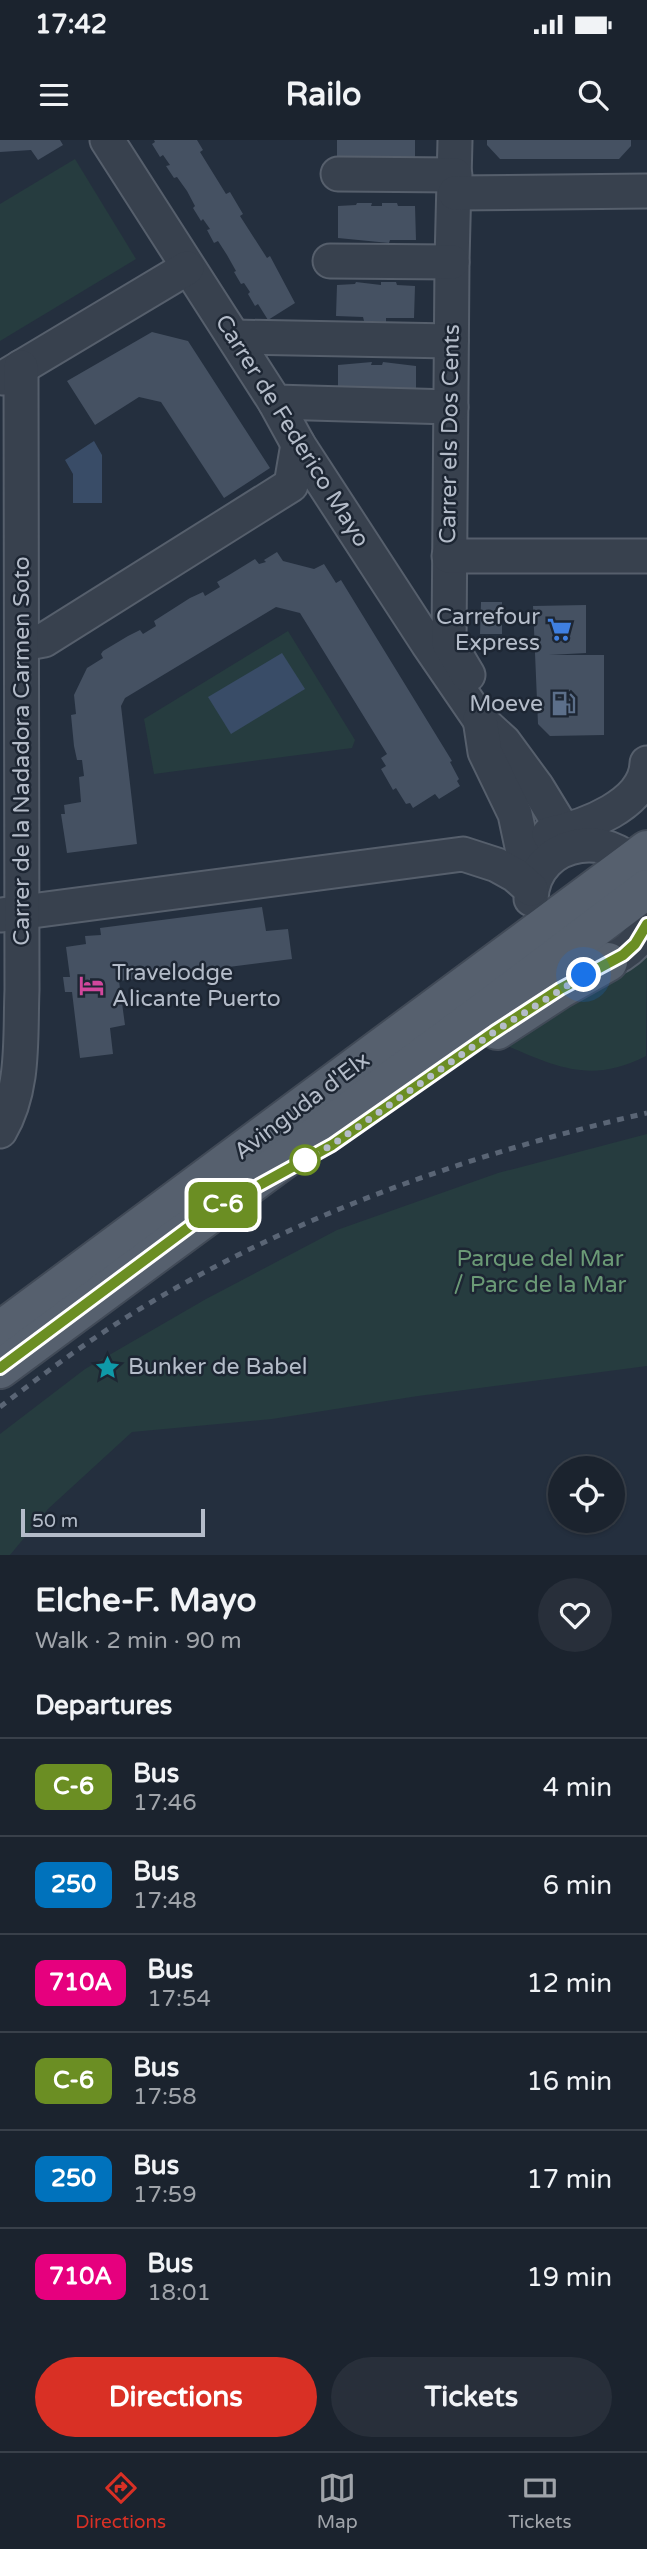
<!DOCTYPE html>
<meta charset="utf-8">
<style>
:root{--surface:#1b232e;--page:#282f3a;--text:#f1f3f6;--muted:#a0a4aa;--line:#39404a;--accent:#d93025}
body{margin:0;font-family:"Varela Round",sans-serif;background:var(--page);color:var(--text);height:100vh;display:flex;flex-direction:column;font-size:26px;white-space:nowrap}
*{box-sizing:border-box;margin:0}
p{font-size:23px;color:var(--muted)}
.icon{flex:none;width:38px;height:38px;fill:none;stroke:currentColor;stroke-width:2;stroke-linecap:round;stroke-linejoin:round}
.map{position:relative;height:1415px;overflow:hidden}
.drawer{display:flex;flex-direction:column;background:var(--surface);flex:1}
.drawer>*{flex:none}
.badge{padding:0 14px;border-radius:10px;font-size:24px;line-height:46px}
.tools{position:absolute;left:548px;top:1316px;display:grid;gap:14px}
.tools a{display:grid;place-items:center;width:77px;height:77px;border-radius:50%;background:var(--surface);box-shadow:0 2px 5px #0004,0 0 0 2px var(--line);font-size:35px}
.scale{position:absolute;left:21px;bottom:18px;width:184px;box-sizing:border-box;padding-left:7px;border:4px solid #b4bcc9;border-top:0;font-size:19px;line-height:24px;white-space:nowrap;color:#b4bcc9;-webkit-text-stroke:5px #1d2633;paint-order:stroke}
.you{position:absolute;width:35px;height:35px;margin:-18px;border:5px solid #fff;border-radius:50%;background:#1a73e8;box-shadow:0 0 0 10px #1a73e833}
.map>.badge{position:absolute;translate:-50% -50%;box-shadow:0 0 0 4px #fff}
h2{padding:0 35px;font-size:26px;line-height:63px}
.round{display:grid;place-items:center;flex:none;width:74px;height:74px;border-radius:37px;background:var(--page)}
.headline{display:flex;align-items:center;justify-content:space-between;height:119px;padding:0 35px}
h1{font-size:33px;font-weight:700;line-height:52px}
.primary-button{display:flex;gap:14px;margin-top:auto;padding:14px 35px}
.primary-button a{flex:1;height:80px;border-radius:42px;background:var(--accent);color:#fff;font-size:28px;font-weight:700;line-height:80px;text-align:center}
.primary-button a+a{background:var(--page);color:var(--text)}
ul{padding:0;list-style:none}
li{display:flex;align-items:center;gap:21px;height:98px;padding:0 35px;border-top:2px solid var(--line)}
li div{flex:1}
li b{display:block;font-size:26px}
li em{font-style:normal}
li .badge{min-width:77px;font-weight:700;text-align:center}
.status{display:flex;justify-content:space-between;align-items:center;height:49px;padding:0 35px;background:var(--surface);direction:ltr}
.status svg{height:19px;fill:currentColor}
header{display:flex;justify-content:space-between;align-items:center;height:91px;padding:0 35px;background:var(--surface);font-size:32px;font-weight:700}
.tabs{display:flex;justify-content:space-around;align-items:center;height:98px;border-top:2px solid var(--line);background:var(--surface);font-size:19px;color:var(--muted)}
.tabs a{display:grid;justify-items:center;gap:4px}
.tabs .selected{color:var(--accent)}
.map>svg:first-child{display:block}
.green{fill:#263c3f}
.water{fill:#394c67}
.building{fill:#455162}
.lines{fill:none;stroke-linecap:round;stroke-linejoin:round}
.minor-casing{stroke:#565f6c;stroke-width:37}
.major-casing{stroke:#414a57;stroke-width:42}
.minor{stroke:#38414e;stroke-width:33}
.major{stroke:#56606e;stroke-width:38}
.rail{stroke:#5a6575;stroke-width:5;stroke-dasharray:7 7;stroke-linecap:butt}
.line-casing{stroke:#fff;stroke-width:16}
.line{stroke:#6b8e23;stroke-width:10}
.walk{stroke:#b4bcc9;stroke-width:7;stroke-dasharray:0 12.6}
.stop-dot{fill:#fff;stroke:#6b8e23;stroke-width:3.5}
.labels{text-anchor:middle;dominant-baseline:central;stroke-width:5;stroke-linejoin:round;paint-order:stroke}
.street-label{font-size:23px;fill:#b4bcc9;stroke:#1d2633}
.poi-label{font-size:23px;fill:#b4bcc9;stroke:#1d2633;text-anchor:end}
.park-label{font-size:23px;fill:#6b9a76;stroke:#1d2633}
</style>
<div class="status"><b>17:42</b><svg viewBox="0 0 49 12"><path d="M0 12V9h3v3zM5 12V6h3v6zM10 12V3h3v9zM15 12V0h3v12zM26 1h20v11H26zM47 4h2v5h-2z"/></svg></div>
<header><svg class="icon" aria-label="menu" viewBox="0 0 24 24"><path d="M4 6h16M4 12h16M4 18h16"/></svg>Railo<svg class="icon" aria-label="search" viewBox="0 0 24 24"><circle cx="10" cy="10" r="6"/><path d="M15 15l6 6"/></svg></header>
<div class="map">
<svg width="647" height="1415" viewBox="0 0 647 1415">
<rect width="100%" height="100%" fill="#242f3e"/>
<!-- green -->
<g class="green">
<path d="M75,19l61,100 -136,82v-137z"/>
<path d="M288,491l67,109 -3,8 -198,26 -10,-55z"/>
<path d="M647,814l-1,102c-57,29 -91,10 -146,-13z"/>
<path d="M647,994v232l-229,30 -146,23 -140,13 -84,77 -38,46h-10v-121l85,-65 121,-70 131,-69 161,-57z"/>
</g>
<!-- water -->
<g class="water">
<path d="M94,301l8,14v48h-29v-29l-8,-14z"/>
<path d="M282,513l23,36 -74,45 -23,-37z"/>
</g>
<!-- building -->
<g class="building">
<path d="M0,0h60l3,5 -25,15 -7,-10 -31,2z"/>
<path d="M154,0h43l6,10 -3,2 26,42 4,-2 13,22 -3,2 27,42 3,-2 25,47 -27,17 -10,-16 -3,2 -7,-12 2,-2 -6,-9 -3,1 -7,-12 2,-1 -9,-16 -9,-14 -4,2 -7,-13 3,-1 -7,-10 -2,2 -8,-13 2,-2 -8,-15 -10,-14 -3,1 -8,-12 4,-1 -7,-10 -3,2 -8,-13 3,-2z"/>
<path d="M337,0h78v21l-78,-1z"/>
<path d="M487,0h144v6l-12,13h-119l-13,-14z"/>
<path d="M357,63h15l-1,3h11v-3h15l1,3h17l1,34h-26l-1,3 -51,-5v-32l18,-1z"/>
<path d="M356,142l25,3v-3h15l1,3 18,1 -1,32h-28v4l-22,-1 -1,-4 -27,-1 1,-31 18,-1z"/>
<path d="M152,192l36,9 82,127 -46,30 -63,-96 -22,-5 -44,28 -28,-44z"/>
<path d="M372,222l-1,3h11l1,-3 33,4v32l-78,-2v-31z"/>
<path d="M277,412l6,9 31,8 10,-5 12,19 5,-3 111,181 -2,1 9,17 -2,2 3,5 -21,13 -4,-5 -22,14 -3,-5 -4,1 -10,-16 -3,2 -12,-21 5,-3 -5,-8 6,-4 -87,-141 -24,-6 -151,91 -4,8 16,138 -70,9 -6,-39h4l-1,-9 17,-3 -2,-25 5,-1 -2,-16h-5l-3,-14 -3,-31 5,-1 -2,-19 13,-27 16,-10 -2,-4 2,-3 25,-15 12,-6 3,4 13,-8 -2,-5 36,-23 13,-6 2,4 15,-9 -3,-5 12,-7 26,-16 4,5 7,-2 -2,-2z"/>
<path d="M481,462h21v32h-22z"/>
<path d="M586,465v48l-37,2h55v80l-54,1 -12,-12 -5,-118z"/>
<path d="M262,767l4,24 22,-2 4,30 -173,22 6,44 -15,3 3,26 -33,4 -8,-66h-7l-2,-15h7l-4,-30 20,-3 -1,-8 16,-1 -1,-7z"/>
</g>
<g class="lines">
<defs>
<g id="minor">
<path d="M107,0l168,262 23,42 130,200 52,76 24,22 33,45 36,59"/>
<path d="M455,0l-3,122 -3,381 19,32"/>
<path d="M338,34l117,1"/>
<path d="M455,53l192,-2"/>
<path d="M330,121l122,1"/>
<path d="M234,197l217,4"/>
<path d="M3,238l184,-110"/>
<path d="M275,262l176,5"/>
<path d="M449,416h198"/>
<path d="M22,504l22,-4 247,-155 7,-41"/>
<path d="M480,579l5,33 30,62 16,75"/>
<path d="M549,694c35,-7 97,-29 98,-71"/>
<path d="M531,759c3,-63 89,-73 114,-18"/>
<path d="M2,775l461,-61 34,11 18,10 16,14"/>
<path d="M583,824c29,0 52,-12 64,-40"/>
<path d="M0,991c25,-42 20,-94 22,-141l-1,-623"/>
</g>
<g id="major">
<path d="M497,890l63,-41 48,-27"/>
<path d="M0,1191l647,-481"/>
<path d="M0,1229l482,-356 165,-124"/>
</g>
</defs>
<!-- minor casing -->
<use href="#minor" class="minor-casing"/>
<!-- major casing -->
<use href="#major" class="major-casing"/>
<!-- minor -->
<use href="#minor" class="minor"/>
<!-- major -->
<use href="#major" class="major"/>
<!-- rail -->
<path class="rail" d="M0,1267c42,-32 85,-64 130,-92 157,-97 337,-161 517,-202"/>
</g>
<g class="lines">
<defs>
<path id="line" d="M0,1228l205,-153 127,-70 162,-113 66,-43 63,-34 12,-11 12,-20"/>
</defs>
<!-- line casing -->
<use href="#line" class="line-casing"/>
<!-- line -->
<use href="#line" class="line"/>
<!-- walk -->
<path class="walk" d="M305,1020l27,-15 162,-113 90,-57"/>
</g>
<!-- icons -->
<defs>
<symbol id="supermarket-bare" viewBox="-9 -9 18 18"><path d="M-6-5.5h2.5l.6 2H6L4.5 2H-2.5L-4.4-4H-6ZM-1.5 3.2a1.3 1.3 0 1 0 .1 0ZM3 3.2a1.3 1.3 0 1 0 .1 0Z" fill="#3f7fe0" stroke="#1d2633" stroke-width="2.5" paint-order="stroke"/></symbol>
<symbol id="fuel-bare" viewBox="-9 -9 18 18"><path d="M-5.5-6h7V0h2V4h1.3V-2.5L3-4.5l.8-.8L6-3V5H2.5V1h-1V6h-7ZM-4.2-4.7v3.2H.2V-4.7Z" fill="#5c6f8a" stroke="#1d2633" stroke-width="2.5" paint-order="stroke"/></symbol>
<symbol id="hotel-bare" viewBox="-9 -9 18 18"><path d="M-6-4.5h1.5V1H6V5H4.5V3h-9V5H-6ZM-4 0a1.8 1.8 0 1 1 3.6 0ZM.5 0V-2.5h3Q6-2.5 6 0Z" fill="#d1479c" stroke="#1d2633" stroke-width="2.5" paint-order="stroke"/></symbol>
<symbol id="sight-bare" viewBox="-9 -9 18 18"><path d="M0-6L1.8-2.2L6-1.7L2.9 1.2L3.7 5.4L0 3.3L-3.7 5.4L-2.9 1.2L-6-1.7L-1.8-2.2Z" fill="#0f9aa8" stroke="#1d2633" stroke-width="2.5" paint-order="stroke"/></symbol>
</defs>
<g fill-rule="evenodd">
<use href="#supermarket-bare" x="542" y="472" width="35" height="35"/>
<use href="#fuel-bare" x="546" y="546" width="35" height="35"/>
<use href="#hotel-bare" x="74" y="828" width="35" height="35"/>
<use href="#sight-bare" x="90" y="1210" width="35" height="35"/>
</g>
<!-- markers -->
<circle class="stop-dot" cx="305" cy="1020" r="14"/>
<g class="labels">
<!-- street labels -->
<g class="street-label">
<text transform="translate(292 291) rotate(58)">Carrer de Federico Mayo</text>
<text transform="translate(450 294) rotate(-89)">Carrer els Dos Cents</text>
<text transform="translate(22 611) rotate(-90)">Carrer de la Nadadora Carmen Soto</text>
<text transform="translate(302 966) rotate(-37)">Avinguda d'Elx</text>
</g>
<!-- poi labels -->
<g class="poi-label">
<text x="540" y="477">Carrefour<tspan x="540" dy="26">Express</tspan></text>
<text x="543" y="564">Moeve</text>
<text x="112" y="833" text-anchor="start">Travelodge<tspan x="112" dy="26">Alicante Puerto</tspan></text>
<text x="128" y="1227" text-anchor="start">Bunker de Babel</text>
</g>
<!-- park labels -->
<g class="park-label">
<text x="540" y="1119">Parque del Mar<tspan x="540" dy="26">/ Parc de la Mar</tspan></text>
</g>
</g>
</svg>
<div class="tools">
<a><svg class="icon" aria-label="locate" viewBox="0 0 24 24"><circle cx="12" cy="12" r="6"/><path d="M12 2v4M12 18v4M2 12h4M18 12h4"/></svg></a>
</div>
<div class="scale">50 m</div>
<div class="you" style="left:584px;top:835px"></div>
<b class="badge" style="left:223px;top:1065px;background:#6b8e23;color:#fff">C-6</b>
</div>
<section class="drawer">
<div class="headline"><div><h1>Elche-F. Mayo</h1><p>Walk · 2 min · 90 m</p></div><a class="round"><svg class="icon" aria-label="heart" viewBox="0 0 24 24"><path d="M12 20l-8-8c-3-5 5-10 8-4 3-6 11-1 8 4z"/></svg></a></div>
<h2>Departures</h2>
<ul>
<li><span class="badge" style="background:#6b8e23;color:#fff">C-6</span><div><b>Bus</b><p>17:46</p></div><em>4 min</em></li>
<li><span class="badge" style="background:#0072bc;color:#fff">250</span><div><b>Bus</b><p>17:48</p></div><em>6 min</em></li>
<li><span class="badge" style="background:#e6007e;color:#fff">710A</span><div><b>Bus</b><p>17:54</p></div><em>12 min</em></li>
<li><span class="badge" style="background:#6b8e23;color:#fff">C-6</span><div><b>Bus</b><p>17:58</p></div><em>16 min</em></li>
<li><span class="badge" style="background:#0072bc;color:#fff">250</span><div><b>Bus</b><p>17:59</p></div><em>17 min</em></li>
<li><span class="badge" style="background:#e6007e;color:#fff">710A</span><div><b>Bus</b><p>18:01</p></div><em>19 min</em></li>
</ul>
<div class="primary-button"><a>Directions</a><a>Tickets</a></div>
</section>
<nav class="tabs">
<a class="selected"><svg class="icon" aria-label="directions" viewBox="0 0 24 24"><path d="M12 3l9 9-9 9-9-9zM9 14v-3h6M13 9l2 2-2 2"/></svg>Directions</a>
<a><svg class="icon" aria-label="map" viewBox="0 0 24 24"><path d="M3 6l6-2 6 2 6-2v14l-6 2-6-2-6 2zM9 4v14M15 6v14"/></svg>Map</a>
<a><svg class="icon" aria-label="tickets" viewBox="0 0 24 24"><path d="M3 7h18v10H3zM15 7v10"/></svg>Tickets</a>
</nav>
